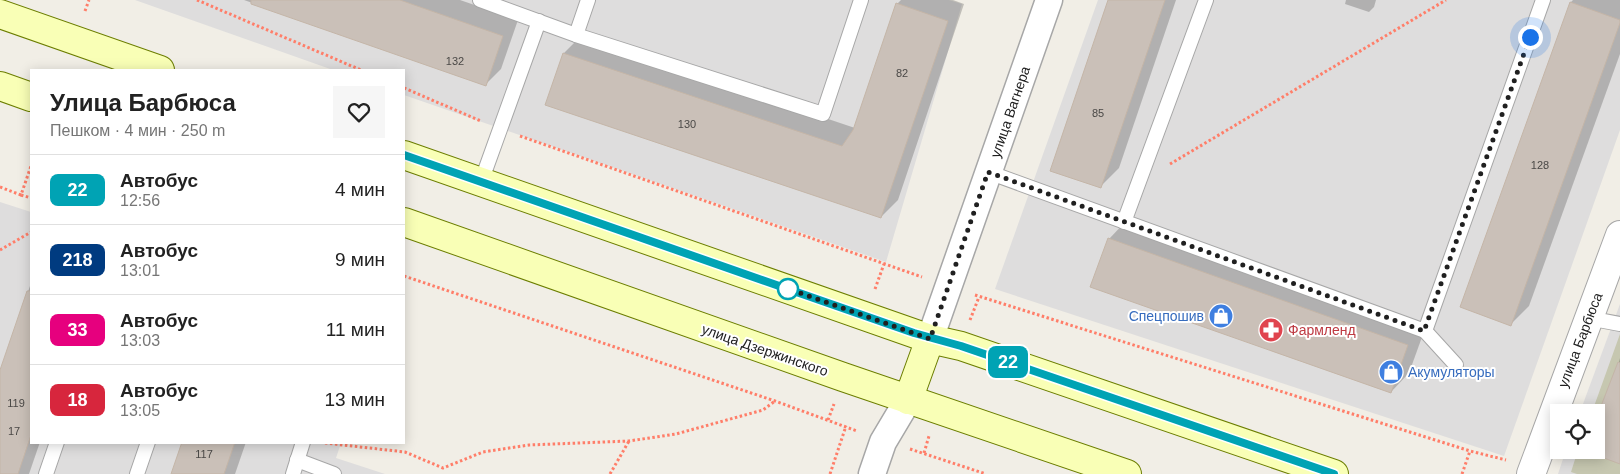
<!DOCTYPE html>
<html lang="ru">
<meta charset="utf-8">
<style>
:root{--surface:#fff;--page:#f6f6f6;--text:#222;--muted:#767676;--line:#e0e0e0}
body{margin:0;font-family:Helvetica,sans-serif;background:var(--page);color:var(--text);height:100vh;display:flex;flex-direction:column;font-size:19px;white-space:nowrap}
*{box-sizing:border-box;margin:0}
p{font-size:16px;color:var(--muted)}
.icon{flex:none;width:28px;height:28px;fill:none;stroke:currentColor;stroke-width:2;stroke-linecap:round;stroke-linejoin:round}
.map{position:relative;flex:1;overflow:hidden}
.panel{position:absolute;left:30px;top:69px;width:375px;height:375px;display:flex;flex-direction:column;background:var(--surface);border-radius:0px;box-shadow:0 2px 12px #0003}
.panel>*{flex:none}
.badge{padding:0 10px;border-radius:8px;font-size:18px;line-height:32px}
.controls{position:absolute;left:1550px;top:404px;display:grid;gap:10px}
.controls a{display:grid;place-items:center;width:55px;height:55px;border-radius:0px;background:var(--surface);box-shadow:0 2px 12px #0003;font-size:25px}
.you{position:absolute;width:25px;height:25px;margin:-12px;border:4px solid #fff;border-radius:50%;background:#1a73e8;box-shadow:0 0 0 8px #1a73e833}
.map>.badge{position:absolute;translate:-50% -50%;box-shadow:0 0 0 2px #fff}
.round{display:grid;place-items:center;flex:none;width:52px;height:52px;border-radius:0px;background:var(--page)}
.head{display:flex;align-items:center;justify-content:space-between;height:85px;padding:0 20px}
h1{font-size:24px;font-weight:700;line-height:38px}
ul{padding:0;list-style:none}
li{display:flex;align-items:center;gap:15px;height:70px;padding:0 20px;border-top:1px solid var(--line)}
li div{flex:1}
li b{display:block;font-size:19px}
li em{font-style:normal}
li .badge{min-width:55px;font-weight:700;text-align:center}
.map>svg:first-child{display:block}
.residential{fill:#dedddd}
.construction{fill:#c6c7b0}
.shadow{fill:#0003}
.building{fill:#cac0b8;stroke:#c4b5a7}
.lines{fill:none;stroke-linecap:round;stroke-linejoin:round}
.service-casing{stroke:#a7a7a7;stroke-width:16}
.minor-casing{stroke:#a7a7a7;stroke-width:29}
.tertiary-casing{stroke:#a7a7a7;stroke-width:30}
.secondary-casing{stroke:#6c7e00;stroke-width:30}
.path{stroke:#ff7e69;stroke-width:3;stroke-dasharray:2.5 2.5;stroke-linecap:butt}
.service{stroke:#fff;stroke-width:14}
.minor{stroke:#fff;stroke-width:26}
.tertiary{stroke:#fff;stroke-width:28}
.secondary{stroke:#f9ffb6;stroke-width:28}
.line-casing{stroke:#fff;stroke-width:11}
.line{stroke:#00a3b4;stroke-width:8}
.walk{stroke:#202020;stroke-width:5;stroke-dasharray:0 9}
.stop-dot{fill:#fff;stroke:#00a3b4;stroke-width:2.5}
.labels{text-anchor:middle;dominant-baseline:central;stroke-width:4;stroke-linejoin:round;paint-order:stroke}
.number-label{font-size:11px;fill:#4a4846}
.street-label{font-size:14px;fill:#202020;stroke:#fff}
.shop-label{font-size:14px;fill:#366cbe;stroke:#fff;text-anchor:end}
.health-label{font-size:14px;fill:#be3a42;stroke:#fff;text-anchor:start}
</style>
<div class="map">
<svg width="1620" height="474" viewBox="0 0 1620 474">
<rect width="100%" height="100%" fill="#f1eee6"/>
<!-- residential -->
<g class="residential">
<path d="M135,0h814l13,4 -76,258 -482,-167v-25h-71z"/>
<path d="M1098,0h522v130l-116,326 -509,-167z"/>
<path d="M0,202l31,10v230l310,1 -5,15 49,16h-385z"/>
<path d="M1620,304v170h-62l8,-24h30v-38h-16z"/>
</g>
<!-- construction -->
<path class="construction" d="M1620,334v140h-43l-6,-2 7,-22h18v-38h-4z"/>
<!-- shadow -->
<g class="shadow">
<path d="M244,0h216l58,20 -17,49 -16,16z"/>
<path d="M901,0h52l11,4 -66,196 -17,17 -334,-113 17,-51 17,-17 274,92 42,-124z"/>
<path d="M1109,0h67l-57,168 -18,18z"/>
<path d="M1346,0h30l-2,7 -5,5 -24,-8z"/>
<path d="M1573,0h47v54l-91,252 -18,18 60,-322z"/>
<path d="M1127,220l299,106 -17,47 -18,19 -282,-153z"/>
<path d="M31,283v159h9l-11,32h-29v-100z"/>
<path d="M1620,358v104l-34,-12h10z"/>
<path d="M183,442h63l-11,32h-63z"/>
</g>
<!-- building -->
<g class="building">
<path d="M251,0h149l103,36 -17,50 -235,-82z"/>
<path d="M1108,0h57l-64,188 -51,-17z"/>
<path d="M1570,2l50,18v3l-109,303 -51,-19z"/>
<path d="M896,3l52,18 -67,197 -336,-113 18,-52 279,93 11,-16z"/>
<path d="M1108,238l300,107 -17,48 -301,-106z"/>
<path d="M27,291h4v144l-13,39h-18v-104z"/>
<path d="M1618,362l2,1v101l-24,-9v-36z"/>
<path d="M182,442h53l-11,32h-53z"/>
</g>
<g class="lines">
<defs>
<g id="service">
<path d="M480,0l96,35 247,79 38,-114"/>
<path d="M576,35l12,-35"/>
<path d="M988,172l437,159 118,-331"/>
<path d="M481,182l58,-161"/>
<path d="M1124,222l82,-222"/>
<path d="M1588,318l32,6"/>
<path d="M1425,331l31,34"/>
<path d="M297,460l37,14"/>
<path d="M46,474l11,-32"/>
<path d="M137,474l11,-32"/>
<path d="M293,474l10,-32"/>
</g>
<g id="minor">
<path d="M930,339l119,-339"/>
<path d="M872,474l11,-32 25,-42"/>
</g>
<path id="tertiary" d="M1531,474l89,-239"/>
<g id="secondary">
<path d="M0,14l160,56"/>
<path d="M0,86l31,11"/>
<path d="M404,155l526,184 31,7 373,128"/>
<path d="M404,222l439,155 284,97"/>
<path d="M908,400l22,-61"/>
</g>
</defs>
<!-- service casing -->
<use href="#service" class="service-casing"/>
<!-- minor casing -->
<use href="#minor" class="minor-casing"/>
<!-- tertiary casing -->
<use href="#tertiary" class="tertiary-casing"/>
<!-- secondary casing -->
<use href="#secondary" class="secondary-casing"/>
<!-- path -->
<g class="path">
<path d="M197,0l164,70"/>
<path d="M85,11l4,-11"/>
<path d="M404,88l77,33"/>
<path d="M520,136l402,141"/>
<path d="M1170,164l276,-164"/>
<path d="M0,187l21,8 10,-29"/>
<path d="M21,195l10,3"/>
<path d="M0,250l31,-18"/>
<path d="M404,276l371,125 82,30"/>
<path d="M875,289l9,-25"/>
<path d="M975,295l495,156 36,9"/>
<path d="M970,320l9,-23"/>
<path d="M828,420l6,-16"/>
<path d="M325,443l80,9 38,16 40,-16 46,-7 100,-4 47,-7 87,-24 12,-9"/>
<path d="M910,449l76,25"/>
<path d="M924,453l5,-17"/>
<path d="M610,474l19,-33"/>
<path d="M830,474l16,-48"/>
<path d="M1462,474l8,-23"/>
</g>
<!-- service -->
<use href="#service" class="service"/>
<!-- minor -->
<use href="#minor" class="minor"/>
<!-- tertiary -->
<use href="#tertiary" class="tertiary"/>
<!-- secondary -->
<use href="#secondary" class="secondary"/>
</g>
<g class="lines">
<defs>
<path id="line" d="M404,155l510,178 47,13 373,128"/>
</defs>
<!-- line casing -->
<use href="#line" class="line-casing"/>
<!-- line -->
<use href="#line" class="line"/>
<!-- walk -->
<path class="walk" d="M788,289l-2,-1 144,51 58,-167 436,159 106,-294"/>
</g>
<!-- icons -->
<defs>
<symbol id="shop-disc" viewBox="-11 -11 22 22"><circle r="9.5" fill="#3f7fe0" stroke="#fff"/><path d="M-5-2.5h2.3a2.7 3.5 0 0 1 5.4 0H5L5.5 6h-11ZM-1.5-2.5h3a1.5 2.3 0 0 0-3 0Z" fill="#fff"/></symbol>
<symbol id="pharmacy-disc" viewBox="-11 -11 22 22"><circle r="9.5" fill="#e0444e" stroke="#fff"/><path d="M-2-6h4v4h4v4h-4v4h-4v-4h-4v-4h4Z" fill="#fff"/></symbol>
</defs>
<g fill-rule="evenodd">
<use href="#shop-disc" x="1207" y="302" width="28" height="28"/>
<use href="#pharmacy-disc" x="1257" y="316" width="28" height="28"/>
<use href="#shop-disc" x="1377" y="358" width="28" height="28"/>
</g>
<!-- markers -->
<circle class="stop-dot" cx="788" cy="289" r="10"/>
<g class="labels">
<!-- number labels -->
<g class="number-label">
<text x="455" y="61">132</text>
<text x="902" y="73">82</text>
<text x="1098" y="113">85</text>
<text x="687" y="124">130</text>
<text x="1540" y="165">128</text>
<text x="16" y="403">119</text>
<text x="14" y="431">17</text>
<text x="204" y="454">117</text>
</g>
<!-- street labels -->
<g class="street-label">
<text transform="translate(1010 112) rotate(-71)">улица Вагнера</text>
<text transform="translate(1580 340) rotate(-69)">улица Барбюса</text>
<text transform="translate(765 350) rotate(19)">улица Дзержинского</text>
</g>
<!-- shop labels -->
<g class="shop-label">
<text x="1204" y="316">Спецпошив</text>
<text x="1408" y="372" text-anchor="start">Акумуляторы</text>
</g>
<!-- health labels -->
<g class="health-label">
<text x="1288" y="330">Фармленд</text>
</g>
</g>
</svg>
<div class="controls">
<a><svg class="icon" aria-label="locate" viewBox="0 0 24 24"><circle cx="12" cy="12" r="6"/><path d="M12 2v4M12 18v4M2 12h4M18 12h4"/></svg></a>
</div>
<div class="you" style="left:1530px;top:37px"></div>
<b class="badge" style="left:1008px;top:362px;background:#00a3b4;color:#fff">22</b>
<section class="panel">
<div class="head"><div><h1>Улица Барбюса</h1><p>Пешком · 4 мин · 250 m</p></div><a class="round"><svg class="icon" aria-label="heart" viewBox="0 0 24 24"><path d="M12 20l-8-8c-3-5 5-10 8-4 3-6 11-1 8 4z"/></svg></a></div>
<ul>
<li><span class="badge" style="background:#00a3b4;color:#fff">22</span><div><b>Автобус</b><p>12:56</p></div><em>4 мин</em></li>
<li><span class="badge" style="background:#003b80;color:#fff">218</span><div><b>Автобус</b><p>13:01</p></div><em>9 мин</em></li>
<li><span class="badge" style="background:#e6007e;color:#fff">33</span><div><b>Автобус</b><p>13:03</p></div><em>11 мин</em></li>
<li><span class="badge" style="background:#d7263d;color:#fff">18</span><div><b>Автобус</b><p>13:05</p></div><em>13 мин</em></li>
</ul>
</section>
</div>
